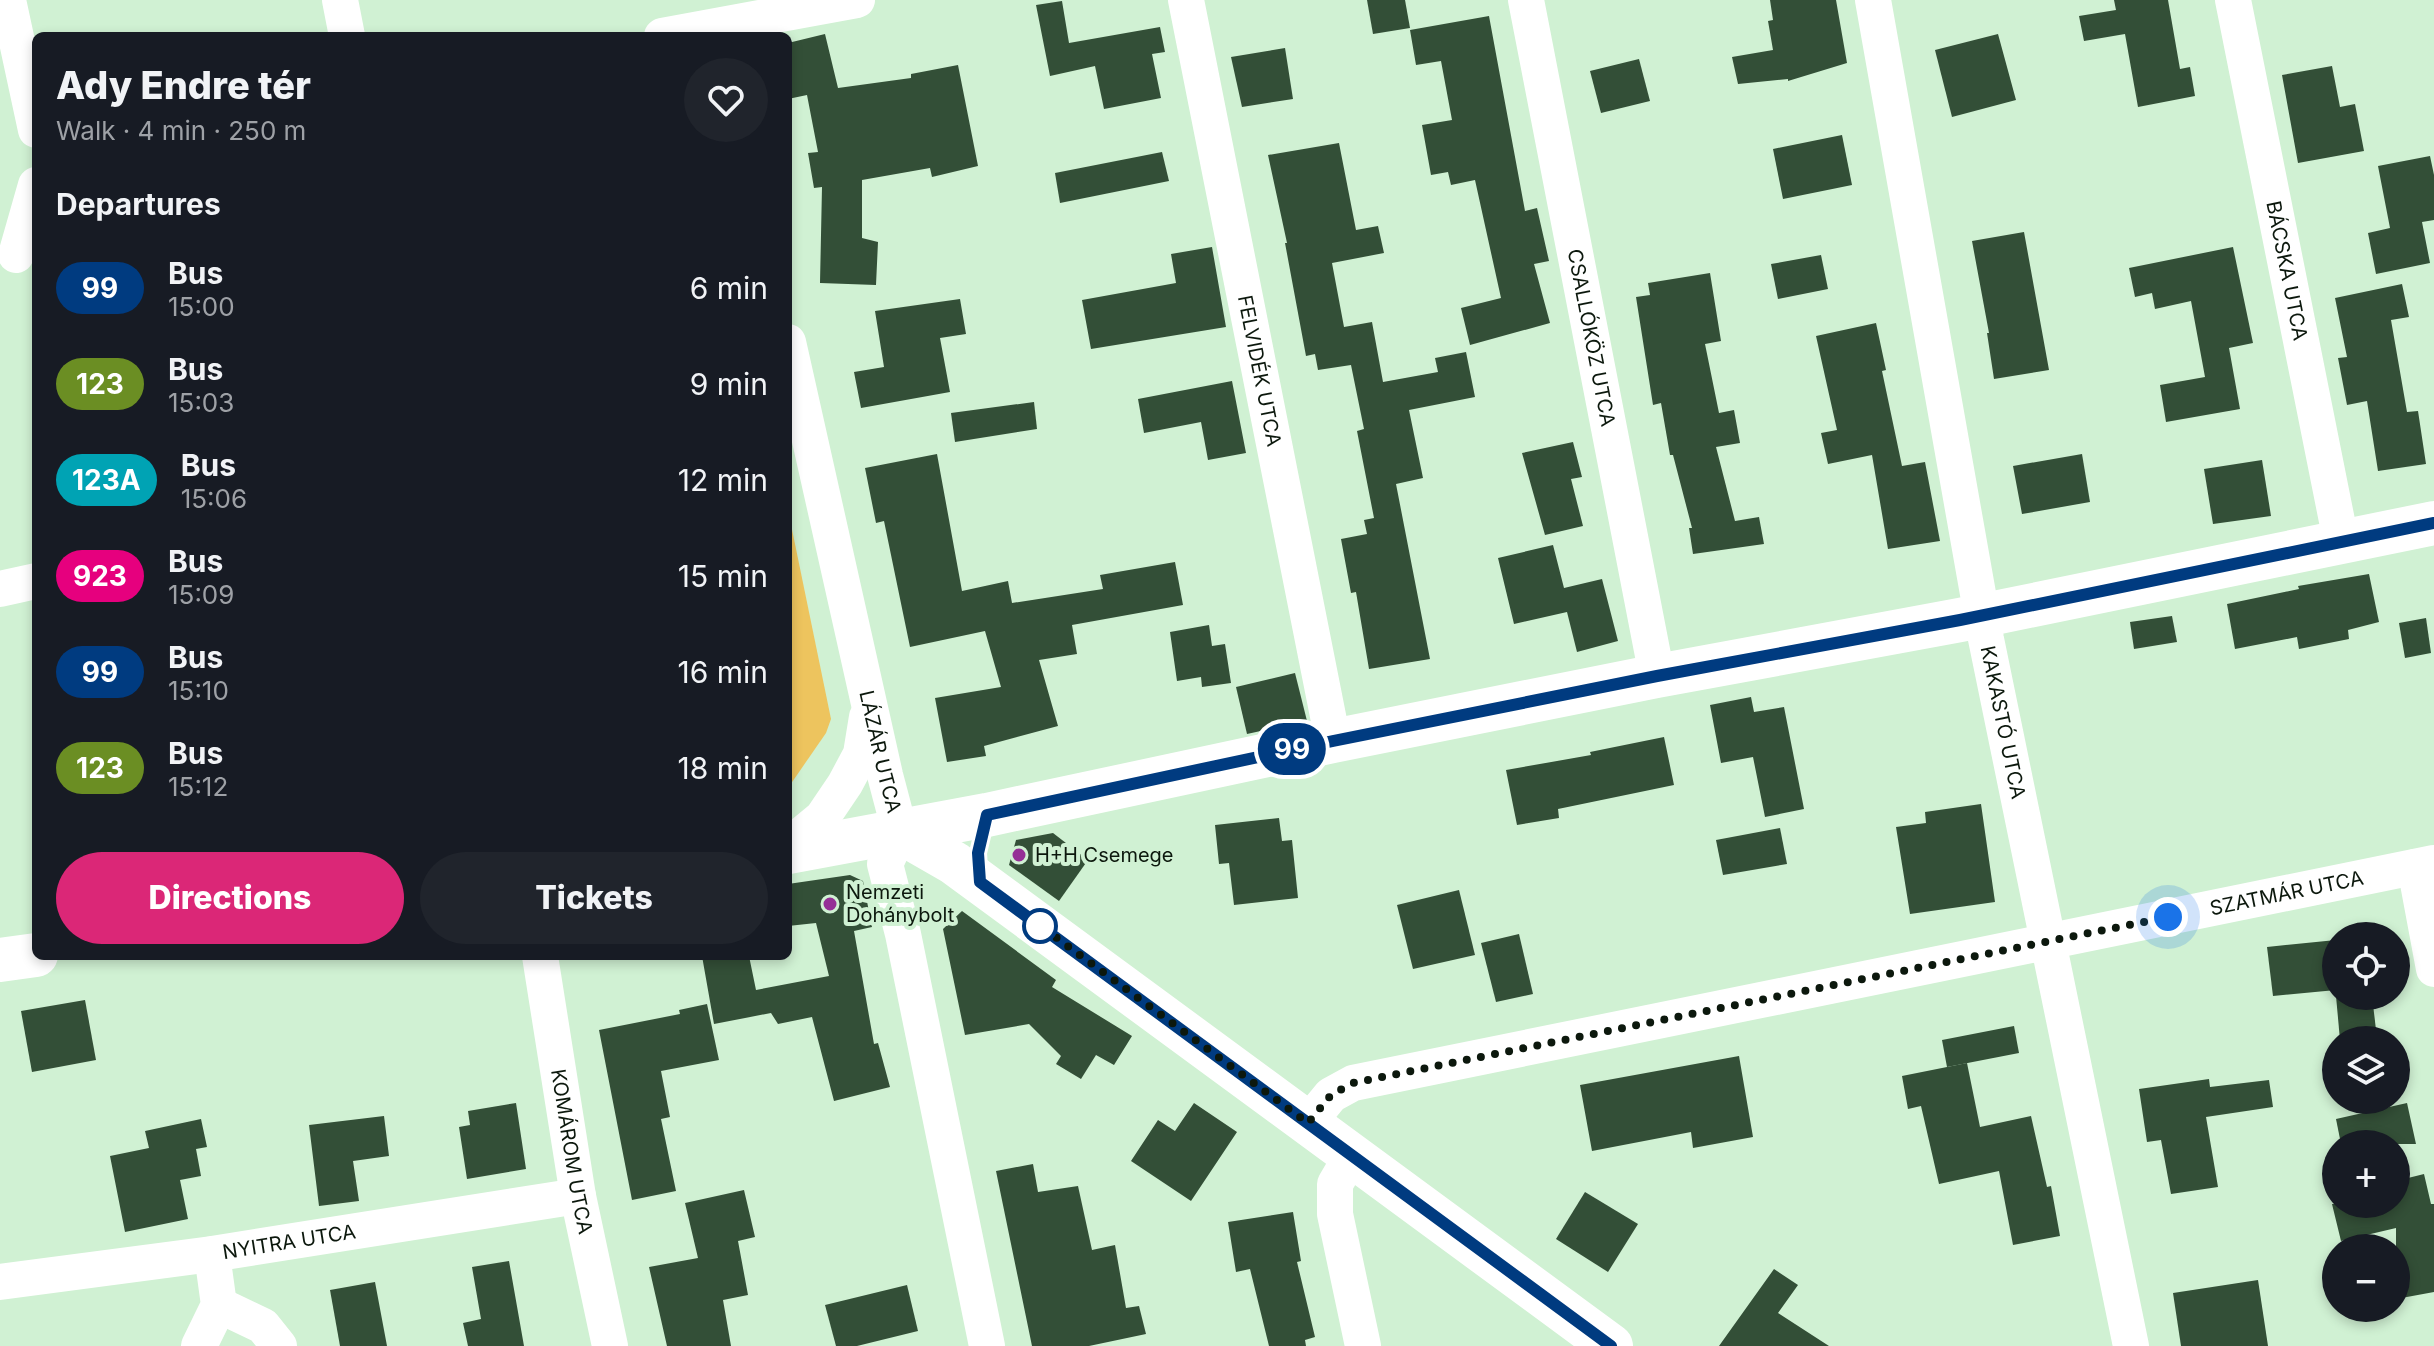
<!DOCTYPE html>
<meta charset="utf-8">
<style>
:root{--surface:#171b24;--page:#20242c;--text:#f1f3f6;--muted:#9ea1a6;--accent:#db2777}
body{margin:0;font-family:Inter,sans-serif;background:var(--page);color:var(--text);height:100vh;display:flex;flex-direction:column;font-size:30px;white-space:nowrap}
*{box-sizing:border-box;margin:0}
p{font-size:26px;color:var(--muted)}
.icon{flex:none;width:44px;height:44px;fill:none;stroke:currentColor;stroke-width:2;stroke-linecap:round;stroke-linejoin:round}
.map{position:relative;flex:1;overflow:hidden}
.panel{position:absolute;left:32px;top:32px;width:760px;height:928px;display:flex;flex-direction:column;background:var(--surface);border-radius:12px;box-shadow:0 4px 12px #0003}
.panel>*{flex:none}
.badge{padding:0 16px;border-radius:26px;font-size:28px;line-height:52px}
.controls{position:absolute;left:2322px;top:922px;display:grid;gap:16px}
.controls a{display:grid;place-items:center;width:88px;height:88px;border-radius:50%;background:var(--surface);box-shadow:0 4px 12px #0003;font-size:40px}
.you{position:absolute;width:40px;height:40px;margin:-20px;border:6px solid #fff;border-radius:50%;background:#1a73e8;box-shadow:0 0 0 12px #1a73e833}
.map>.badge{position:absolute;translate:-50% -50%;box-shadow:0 0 0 4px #fff}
h2{padding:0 24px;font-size:30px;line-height:72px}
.round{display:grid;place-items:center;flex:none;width:84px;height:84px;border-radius:42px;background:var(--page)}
.headline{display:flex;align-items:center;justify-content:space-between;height:136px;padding:0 24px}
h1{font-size:38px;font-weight:800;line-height:60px}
.primary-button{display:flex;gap:16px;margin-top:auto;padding:16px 24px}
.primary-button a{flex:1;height:92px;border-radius:48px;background:var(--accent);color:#fff;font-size:32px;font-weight:800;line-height:92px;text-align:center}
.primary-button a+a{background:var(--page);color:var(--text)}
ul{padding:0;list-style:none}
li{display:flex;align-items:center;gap:24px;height:96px;padding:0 24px}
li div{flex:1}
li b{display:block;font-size:30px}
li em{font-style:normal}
li .badge{min-width:88px;font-weight:700;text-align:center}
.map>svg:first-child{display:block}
.green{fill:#edc45e}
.building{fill:#334f37}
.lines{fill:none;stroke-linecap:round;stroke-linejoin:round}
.street{stroke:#fff;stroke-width:36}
.secondary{stroke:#fff;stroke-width:44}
.line-casing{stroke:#fff;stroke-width:18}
.line{stroke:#003b80;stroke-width:12}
.walk{stroke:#0c180d;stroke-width:8;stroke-dasharray:0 14.4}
.poi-dot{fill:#953096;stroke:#d0f1d3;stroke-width:3}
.stop-dot{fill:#fff;stroke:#003b80;stroke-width:4}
.labels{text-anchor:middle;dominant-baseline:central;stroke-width:8;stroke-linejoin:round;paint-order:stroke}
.street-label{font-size:20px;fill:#0c180d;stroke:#d0f1d3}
.poi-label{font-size:20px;fill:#0c180d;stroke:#d0f1d3;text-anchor:start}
</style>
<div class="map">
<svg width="2434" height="1346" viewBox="0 0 2434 1346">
<rect width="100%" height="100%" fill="#d0f1d3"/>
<!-- green -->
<path class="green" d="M788,510l43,209 -5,14 -38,55z"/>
<!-- building -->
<g class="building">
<path d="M1367,0h38l5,28 -37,6z"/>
<path d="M1770,0h66l11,63 -59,18v-2l-50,5 -6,-27 41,-7 -5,-29 5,-1z"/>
<path d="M2114,0h54l12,69 10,-2 5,29 -57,11 -13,-73 -41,7 -5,-25 37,-6z"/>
<path d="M1062,1l7,42 91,-16 5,25 -13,2 9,44 -57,11 -9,-43 -45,10 -14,-71z"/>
<path d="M1489,16l36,195 12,-3 12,53 -15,3 16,59 -80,22 -9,-37 40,-10 -26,-118 -24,5 -3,-13 -17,3 -9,-50 30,-5 -11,-59 -25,4 -6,-35z"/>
<path d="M825,34l13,54 73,-10v-4l47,-9 20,101 -46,11 -2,-9 -68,12v58l16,4 -2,43 -56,-2 2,-96 -8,1 -6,-35 10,-1 -11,-57 -19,4v-56z"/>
<path d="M1998,34l18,66 -64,17 -17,-67z"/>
<path d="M1285,48l8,51 -51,8 -11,-50z"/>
<path d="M1639,59l11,42 -49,12 -11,-42z"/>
<path d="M2332,66l8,41 15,-3 9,47 -66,12 -16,-88z"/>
<path d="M1842,135l10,50 -69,14 -10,-50z"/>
<path d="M1339,143l17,87 22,-4 6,27 -52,10 12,64 28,-5 11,60 55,-10 -3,-14 31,-6 9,45 -66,13 14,68 -27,6 34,175 -61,10 -13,-77 -5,1 -10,-54 26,-5 -3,-14 10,-2 -17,-87 7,-2 -13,-64 -33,5 -3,-16 -9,2 -21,-113h2l-19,-88z"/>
<path d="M1162,152l7,29 -109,22 -5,-30z"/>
<path d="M2430,156l4,19v45l-12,2 8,41 -54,11 -8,-41 22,-5 -12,-62z"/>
<path d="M2024,232l25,138 -55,9 -7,-46h2l-17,-92z"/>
<path d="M1212,247l14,80 -135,22 -9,-49 94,-17 -5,-29z"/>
<path d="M2233,247l20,96 -24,5 11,61 -74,13 -6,-37 45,-8 -14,-76 -36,8 -3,-16 -17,4 -6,-29z"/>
<path d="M1821,255l7,34 -50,10 -7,-35z"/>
<path d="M1710,273l11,68 -16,3 14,69 15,-3 6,33 -24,4 19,74 24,-4 5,27 -71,10 -4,-26h3l-19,-73h-3l-9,-52 -8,2 -17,-108 14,-2 -2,-12z"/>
<path d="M2402,284l7,33 -18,3 16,92 11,-1 8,53 -48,7 -11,-70 -20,4 -9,-47 9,-1 -12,-59z"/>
<path d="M960,299l6,35 -26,4 10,54 -89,16 -7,-36 30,-5 -9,-56z"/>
<path d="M1876,323l10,47 -4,1 20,95 23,-4 15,79 -52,8 -16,-94 -44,9 -7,-31 16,-3 -21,-94z"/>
<path d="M1232,381l14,72 -38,7 -7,-38 -57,11 -6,-34z"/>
<path d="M1034,402l3,27 -82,13 -4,-29z"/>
<path d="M1573,442l9,35 -11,2 12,47 -38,9 -23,-82z"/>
<path d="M937,454l25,137 46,-10 4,22 91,-14 -3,-14 75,-13 8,43 -111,20 5,29 -38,6 19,66 -74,20 2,10 -39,6 -12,-64 66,-11 -16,-56 -75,16 -26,-126 -8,2 -11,-55z"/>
<path d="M2082,454l8,48 -68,12 -9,-48z"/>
<path d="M2262,460l9,56 -58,8 -9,-55z"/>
<path d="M1553,545l11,43 38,-9 16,62 -41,11 -10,-40 -53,12 -16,-66z"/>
<path d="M2369,574l10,48 -31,8 1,9 -50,10 -2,-12 -62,12 -8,-45 72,-15 -1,-3z"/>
<path d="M2172,616l5,26 -43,7 -4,-27z"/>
<path d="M2426,618l5,35 -26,5 -6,-35z"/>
<path d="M1209,625l3,21 13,-2 6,39 -29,4 -1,-10 -24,4 -7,-49z"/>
<path d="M1295,673l12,48 -60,13 -11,-47z"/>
<path d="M1751,697l3,15 30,-5 20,102 -39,8 -12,-60 -32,6 -11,-58z"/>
<path d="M1664,737l10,48 -116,24 1,9 -42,7 -11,-55 85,-15 -1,-3z"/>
<path d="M1981,804l14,98 -85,12 -14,-87 30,-4 -1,-11z"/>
<path d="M1279,818l3,23 10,-1 6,58 -64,7 -5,-42 -10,1 -4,-39z"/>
<path d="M1780,828l7,36 -64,11 -7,-35z"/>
<path d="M1053,833l35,27 -29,41 -50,-36 7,-25z"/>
<path d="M850,875l13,6 9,46 -18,4 20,113 4,-1 12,44 -56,14 -22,-84 -34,7 -7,-11 -57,11 -12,-68h47l7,34 73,-14 -13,-53 -28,3v-42z"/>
<path d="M1459,890l16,65 -62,14 -16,-64z"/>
<path d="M962,911l94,69 -4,7 80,49 -18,29 -18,-10 -15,24 -25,-15 5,-8 -32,-32 -64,11 -22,-106z"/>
<path d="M1519,934l14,60 -37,8 -15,-59z"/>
<path d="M2336,940v50l-63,6 -6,-49z"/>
<path d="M2336,996h36l5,42 -37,2z"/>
<path d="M85,1000l11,60 -64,12 -11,-61z"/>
<path d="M707,1004l12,56 -58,11 9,46 -9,2 15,72 -44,9 -33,-170 81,-16 -1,-4z"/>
<path d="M2014,1026l5,27 -72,14 -5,-27z"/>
<path d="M1739,1056l14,81 -60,11 -2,-16 -99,19 -12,-66z"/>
<path d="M1967,1063l13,64 51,-11 16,71 4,-1 9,50 -47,9 -14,-74 -60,13 -18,-78 -13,3 -6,-33z"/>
<path d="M2209,1079l1,8 59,-7 4,27 -67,10 12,70 -47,7 -10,-54 -14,2 -8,-53z"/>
<path d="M516,1103l10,66 -59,10 -8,-52 11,-2 -2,-14z"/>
<path d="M1194,1103l43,29 -46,69 -60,-40 27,-41 17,11z"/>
<path d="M2407,1103l9,41h-75l-5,-25z"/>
<path d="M384,1116l5,40 -36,5 6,40 -40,5 -10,-81z"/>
<path d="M201,1119l6,28 -11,2 5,27 -21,4 8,39 -63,13 -15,-76 39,-8 -4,-17z"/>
<path d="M1033,1164l5,28 40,-6 14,64 23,-5 11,63 13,-2 7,28 -57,12h-57l-36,-175z"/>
<path d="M2424,1174l7,30h3v88l-38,7v-71l-55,13 -9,-37h64v-23z"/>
<path d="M744,1190l11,47 -17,4 10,54 -25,5 8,46h-64l-18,-79 49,-9 -13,-55z"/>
<path d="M1585,1192l53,32 -30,48 -52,-33z"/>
<path d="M1293,1212l8,49 -4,1 18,75 -10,3 1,6h-37l-19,-77 -14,3 -8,-50z"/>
<path d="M509,1261l15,85h-56l-5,-23 18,-4 -9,-52z"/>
<path d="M1774,1269l24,16 -20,28 51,33h-110z"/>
<path d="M2258,1280l10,66h-87l-8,-53z"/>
<path d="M375,1282l12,64h-47l-10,-56z"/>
<path d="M907,1285l11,46 -61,15h-21l-11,-41z"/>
</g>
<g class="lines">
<!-- street -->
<g class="street">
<path d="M8,0l28,130"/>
<path d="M340,0l7,36"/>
<path id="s1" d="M1186,0l147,741"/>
<path id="s2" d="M1526,0l131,676"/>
<path id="s3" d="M1873,0l113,639 145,707"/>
<path id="s4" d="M2233,0l108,541"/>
<path d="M662,36l195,-36"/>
<path d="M16,255l20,-70"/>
<path id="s5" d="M788,342l97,433 15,57 -15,32 18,70 84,412"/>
<path d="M0,589l36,-8"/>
<path d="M788,846l34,-28 23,-34 16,-30 6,-37"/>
<path d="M2415,867l19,102"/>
<path id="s6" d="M540,956l38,240 32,150"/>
<path id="s7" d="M1308,1123l23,-28 22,-12 1081,-220"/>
<path d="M1352,1155l-17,29v30l28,132"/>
<path id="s8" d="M0,1282l212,-28 366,-58"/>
<path d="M219,1305l44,21 16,20"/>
<path d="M199,1346l20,-41 -7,-51"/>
</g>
<!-- secondary -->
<g class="secondary">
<path d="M900,832l54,31 657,483"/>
<path d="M788,852l199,-37 346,-74 324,-65 303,-56 474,-97"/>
<path d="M0,960l36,-5"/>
</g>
</g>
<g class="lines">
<defs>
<path id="line" d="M1611,1346l-631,-464 -2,-29 9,-38 346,-74 324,-65 303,-56 474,-97"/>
</defs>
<!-- line casing -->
<use href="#line" class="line-casing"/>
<!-- line -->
<use href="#line" class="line"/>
<!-- walk -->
<path class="walk" d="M1040,926l-9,-7 277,204 23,-28 22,-12 815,-166"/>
</g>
<!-- markers -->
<g class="poi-dot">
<circle cx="1019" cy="855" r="8"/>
<circle cx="830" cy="904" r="8"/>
</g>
<circle class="stop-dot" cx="1040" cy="926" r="16"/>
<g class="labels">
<!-- street labels -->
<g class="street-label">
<text stroke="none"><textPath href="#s4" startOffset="276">BÁCSKA UTCA</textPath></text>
<text stroke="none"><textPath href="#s2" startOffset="344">CSALLÓKÖZ UTCA</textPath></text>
<text stroke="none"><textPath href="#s1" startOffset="378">FELVIDÉK UTCA</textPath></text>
<text stroke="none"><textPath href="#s3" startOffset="734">KAKASTÓ UTCA</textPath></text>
<text stroke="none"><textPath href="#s5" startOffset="420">LÁZÁR UTCA</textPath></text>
<text stroke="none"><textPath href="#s7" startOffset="1014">SZATMÁR UTCA</textPath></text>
<text stroke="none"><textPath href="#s6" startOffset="198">KOMÁROM UTCA</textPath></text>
<text stroke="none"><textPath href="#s8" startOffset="292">NYITRA UTCA</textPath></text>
</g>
<!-- poi labels -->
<g class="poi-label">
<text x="1035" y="855">H+H Csemege</text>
<text x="846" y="892">Nemzeti<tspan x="846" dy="23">Dohánybolt</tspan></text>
</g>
</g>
</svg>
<div class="controls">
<a><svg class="icon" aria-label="locate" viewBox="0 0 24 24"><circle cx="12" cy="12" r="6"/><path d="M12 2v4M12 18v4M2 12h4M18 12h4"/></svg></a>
<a><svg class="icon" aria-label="layers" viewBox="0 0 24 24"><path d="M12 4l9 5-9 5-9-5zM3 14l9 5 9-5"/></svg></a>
<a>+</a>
<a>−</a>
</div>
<div class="you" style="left:2168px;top:917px"></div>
<b class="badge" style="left:1292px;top:749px;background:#003b80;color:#fff">99</b>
<section class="panel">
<div class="headline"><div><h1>Ady Endre tér</h1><p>Walk · 4 min · 250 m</p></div><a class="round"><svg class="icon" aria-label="heart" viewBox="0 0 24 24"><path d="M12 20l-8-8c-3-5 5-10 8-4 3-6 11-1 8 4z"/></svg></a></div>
<h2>Departures</h2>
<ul>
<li><span class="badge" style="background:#003b80;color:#fff">99</span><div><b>Bus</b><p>15:00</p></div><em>6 min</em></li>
<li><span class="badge" style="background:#6b8e23;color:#fff">123</span><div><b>Bus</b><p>15:03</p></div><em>9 min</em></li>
<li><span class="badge" style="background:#00a3b4;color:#fff">123A</span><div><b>Bus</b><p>15:06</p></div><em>12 min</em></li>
<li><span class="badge" style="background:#e6007e;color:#fff">923</span><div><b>Bus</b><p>15:09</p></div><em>15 min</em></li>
<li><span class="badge" style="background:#003b80;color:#fff">99</span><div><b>Bus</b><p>15:10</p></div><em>16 min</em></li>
<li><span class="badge" style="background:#6b8e23;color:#fff">123</span><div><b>Bus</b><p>15:12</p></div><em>18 min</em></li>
</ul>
<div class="primary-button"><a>Directions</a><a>Tickets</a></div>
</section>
</div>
